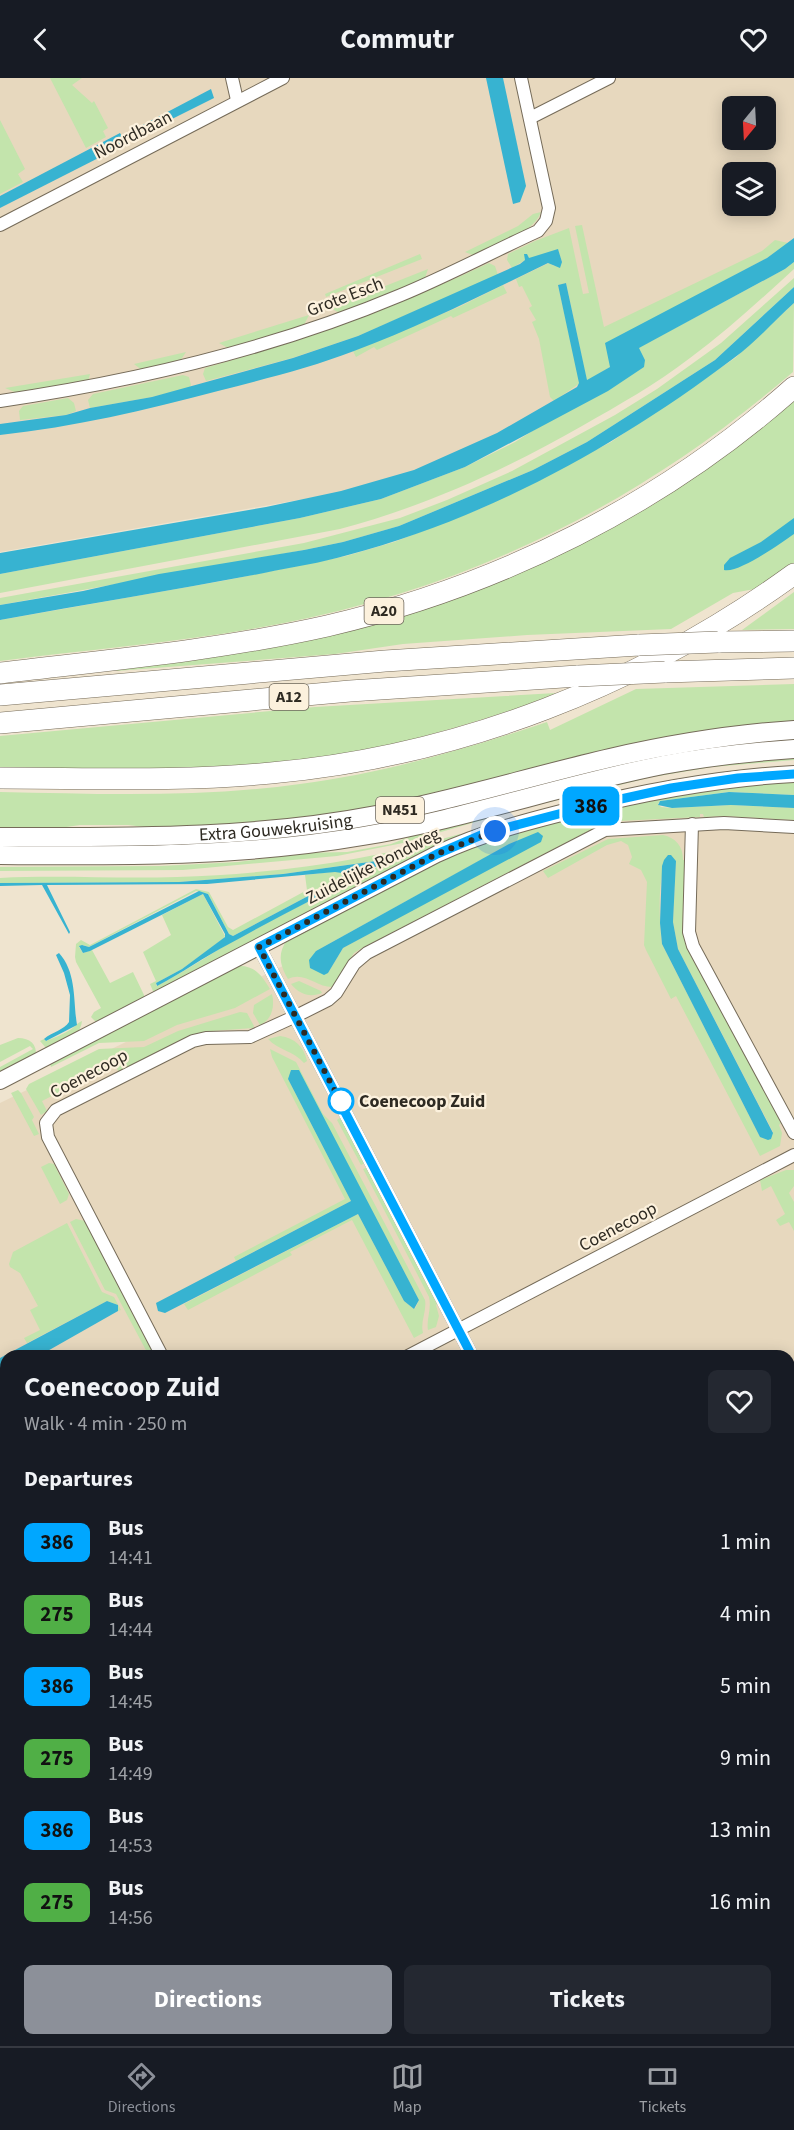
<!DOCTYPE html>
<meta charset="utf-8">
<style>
:root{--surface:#171b24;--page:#242831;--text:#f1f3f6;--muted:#9ea1a6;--line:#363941;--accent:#8c9099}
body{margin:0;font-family:"Source Sans 3",sans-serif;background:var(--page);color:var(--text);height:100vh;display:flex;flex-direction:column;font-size:22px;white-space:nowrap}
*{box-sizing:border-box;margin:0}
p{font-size:20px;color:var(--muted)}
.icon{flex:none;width:33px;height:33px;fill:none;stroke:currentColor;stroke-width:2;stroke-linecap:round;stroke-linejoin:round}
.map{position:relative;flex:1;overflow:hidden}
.drawer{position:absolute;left:0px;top:1272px;width:795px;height:696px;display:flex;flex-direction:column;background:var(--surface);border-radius:18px 18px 0 0;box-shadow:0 3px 15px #0003}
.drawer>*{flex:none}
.badge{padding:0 12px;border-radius:9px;font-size:21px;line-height:39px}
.needle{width:39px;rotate:198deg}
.fabs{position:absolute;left:722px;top:18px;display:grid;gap:12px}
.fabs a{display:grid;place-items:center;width:54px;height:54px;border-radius:9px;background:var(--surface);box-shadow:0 3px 15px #0003;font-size:30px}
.you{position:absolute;width:30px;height:30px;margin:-15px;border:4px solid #fff;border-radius:50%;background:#1a73e8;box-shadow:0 0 0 9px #1a73e833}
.map>.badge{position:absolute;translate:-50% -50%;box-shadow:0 0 0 3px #fff}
h2{padding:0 24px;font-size:22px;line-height:54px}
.round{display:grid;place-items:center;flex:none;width:63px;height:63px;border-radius:9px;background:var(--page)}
.summary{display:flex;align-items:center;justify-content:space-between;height:102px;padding:0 24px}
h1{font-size:28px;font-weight:700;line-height:45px}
.action{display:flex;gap:12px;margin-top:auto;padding:12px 24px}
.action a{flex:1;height:69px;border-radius:9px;background:var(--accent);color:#fff;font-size:24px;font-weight:700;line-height:69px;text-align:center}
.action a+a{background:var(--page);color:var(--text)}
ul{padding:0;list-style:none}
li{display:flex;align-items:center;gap:18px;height:72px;padding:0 24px}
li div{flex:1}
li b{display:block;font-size:22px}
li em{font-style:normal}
li .badge{min-width:66px;font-weight:700;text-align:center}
header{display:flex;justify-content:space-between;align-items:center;height:78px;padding:0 24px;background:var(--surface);font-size:27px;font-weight:700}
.tabs{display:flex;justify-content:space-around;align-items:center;height:84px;border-top:2px solid var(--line);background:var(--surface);font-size:16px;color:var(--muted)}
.tabs a{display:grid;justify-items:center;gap:3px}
.tabs .selected{color:var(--accent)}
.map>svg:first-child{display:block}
.built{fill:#e7d8be;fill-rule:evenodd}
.green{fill:#c3e4ac;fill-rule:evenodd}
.water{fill:#37b3d1}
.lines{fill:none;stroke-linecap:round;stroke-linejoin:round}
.street-casing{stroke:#756b59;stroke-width:14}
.secondary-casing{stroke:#756b59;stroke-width:18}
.primary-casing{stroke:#756b59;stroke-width:20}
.highway-casing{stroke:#756b59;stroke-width:22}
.street{stroke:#fff;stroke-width:12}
.secondary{stroke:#fff;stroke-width:16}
.primary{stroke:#fff;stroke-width:18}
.highway{stroke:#fff;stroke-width:21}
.highway-bridge-casing{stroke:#756b59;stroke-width:22;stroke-linecap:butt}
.highway-bridge{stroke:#fff;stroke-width:21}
.line-casing{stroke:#fff;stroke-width:14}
.line{stroke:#00a7ff;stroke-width:9}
.walk{stroke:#2e2a22;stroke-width:6;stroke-dasharray:0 10.8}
.stop-dot{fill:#fff;stroke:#00a7ff;stroke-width:3}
.labels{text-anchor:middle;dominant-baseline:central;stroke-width:4.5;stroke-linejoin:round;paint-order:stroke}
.shield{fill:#fcf1dd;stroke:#6c665a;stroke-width:1.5}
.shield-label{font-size:16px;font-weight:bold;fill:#2e2a22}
.street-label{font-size:18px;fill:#2e2a22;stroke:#fcf1dd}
.stop-label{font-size:18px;font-weight:bold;fill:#2e2a22;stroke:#fcf1dd;text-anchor:start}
</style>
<header><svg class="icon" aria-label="back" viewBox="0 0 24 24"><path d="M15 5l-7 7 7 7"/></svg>Commutr<svg class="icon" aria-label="heart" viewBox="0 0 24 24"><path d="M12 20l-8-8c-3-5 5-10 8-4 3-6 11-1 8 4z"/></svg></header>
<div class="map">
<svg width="794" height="1968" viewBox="0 0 794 1968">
<rect width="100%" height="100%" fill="#efe4cf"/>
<!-- built -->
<g class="built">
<path d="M0,0h794v171l-280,185 -119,49 -395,69zM732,28h33v34h-33zM732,94h33v34h-33z"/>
<path d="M794,728v1240h-784l-3,-6h782v-684h-783v681l-6,-13v-921l586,-284z"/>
</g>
<!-- green -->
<g class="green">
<path d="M50,0h32l-10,7 20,18 2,-2 14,27 -5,3 3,6 -20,11z"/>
<path d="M0,42l25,49 -7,5 5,8 -23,12z"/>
<path d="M541,134c-8,22 -46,34 -66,44l-10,-4 53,-26 15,-12z"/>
<path d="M582,147l22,102 158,-76 13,-11 13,3 -21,15 -95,51 -62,58 -23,14 -21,-98 -8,2 22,98 -26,18 -4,-4 -11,-58 -7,-17 4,-2 -7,-12 3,-2 -10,-20 -3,1 -3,-8 33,-16 5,3 8,-4 -4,-12 -33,10 -13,8 -5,-8 1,-6 27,-13 34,-13 14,66 6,-1 -14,-67z"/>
<path d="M420,176l2,5 -96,38 -1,-3z"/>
<path d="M794,184v7c-34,31 -67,62 -104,89 -34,26 -71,47 -108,68 -77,44 -156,80 -242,103l-340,64v-19l300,-56 81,-19 84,-32 50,-25 130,-82 -7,-12 147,-79z"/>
<path d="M489,185l6,3 3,9 -140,61 -66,22 -86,23 -3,-7 2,-6c98,-28 192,-62 284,-105z"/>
<path d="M428,191l-3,9 -85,35 -10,-5z"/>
<path d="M794,200v9l-79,73 -128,82 -54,28 -134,56 -56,16 -39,8 -304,55v-7l304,-55 96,-25 47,-18 65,-29 103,-56 42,-26 64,-46z"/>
<path d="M503,207l4,8 -54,25 -2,-2 -74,34 -3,-3 -18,10 -3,-6 106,-44z"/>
<path d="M794,225l-1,69c-151,130 -318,214 -514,252 -92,18 -186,25 -279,37v-41l222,-39 124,-25 48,-14 88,-34 129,-66 124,-84z"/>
<path d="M309,237l-5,10 -76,23 -9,-5z"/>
<path d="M186,274l-6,9 -37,10 -9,-7z"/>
<path d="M90,296l-2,8 -71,11 -12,-5z"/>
<path d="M183,297l6,2 2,8 -2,3 -37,9 -62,11 -2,-8 5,-6z"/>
<path d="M68,320l6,5 2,8 -10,4 -46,5 -1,-9 4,-5z"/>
<path d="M794,323v165l-34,22 -27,5 -62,36 -144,6 -124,9 -68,10 -219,17 8,-5 109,-14 356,-114 62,-32 28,-18 59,-42z"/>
<path d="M794,514v37l-52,1z"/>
<path d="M794,606v40l-394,79 -87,15 -144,12 -41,-5h-48l-34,5 -46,1v-39c100,2 200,6 300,-8 85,-11 166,-35 247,-62l3,8 86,-41z"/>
<path d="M556,615c-32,14 -66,24 -99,34 -55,16 -112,29 -170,35 -95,10 -191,6 -287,6v-32l315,-29z"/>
<path d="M794,679v3l-82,7 -60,10 -135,33 -114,33 -66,13 -154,14 -183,1v-4l160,-1 78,-4 65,-9 44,-1 44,-8 31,-12 211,-52 87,-16z"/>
<path d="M794,703v14l-65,-3 -69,9 -2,3 3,3 11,1 59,-3 63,3v12l-70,-4 -20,1 -1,-3h-3v3l-81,4 -17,3 -240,124 -8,5 -22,34c-16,0 -28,-16 -44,-8 -8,-14 -11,-25 -1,-39l154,-81 79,-29 164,-38zM538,755l-99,62 -96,53 -15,25 -12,-22 194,-107z"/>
<path d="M460,756l1,2 -303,157 -5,-2 -3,-7 6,-3 -13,-29 28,-17 -9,-20 41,-21 22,42 -2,3 -41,30 -26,14v3c27,-13 51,-30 77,-45 47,-26 96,-50 144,-74l-1,-6 -93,13 -104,8 -179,1v-5c59,-3 118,1 177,-1 96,-3 191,-16 283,-43z"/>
<path d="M663,757c13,3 20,11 20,25h4l4,90 90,173 -2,2 3,8 -2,13 -20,10 -84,-160 -5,3 -25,-49 -2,-5 3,-63 -6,-12 -12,-6 3,-7 -4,-12 -7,-4 -14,4 -59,33 -5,-7 65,-32zM668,778l8,5 -3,61 5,27 95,183 -13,5 -98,-193c-3,-25 -5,-66 6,-88z"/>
<path d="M339,793l3,2v5l-109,58 -4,-2 -21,-40 -12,-3 -107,56 -6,-2 -4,2 4,6 9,-3 18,33 23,-11 11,23v6l-48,21 -5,-5 3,-5 7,-4 -25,-46 -1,-5 1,-13 5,-4 9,5 106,-56 13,3 19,35 5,3 74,-40 -2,-15z"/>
<path d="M238,888c17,-1 24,10 32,23l-35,19 -58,17 -33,16 -45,2 -48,24 -2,-5 101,-52 3,1 8,-4 2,-4z"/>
<path d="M299,903l22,10 1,2c-12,5 -23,1 -31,-9z"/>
<path d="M272,916c3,12 0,26 -12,31l-7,-12 1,-8z"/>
<path d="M240,934l7,1 7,13 -1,2 -41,3 -21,5 -72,37 -4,-9 -73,37 5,10 -6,4 -15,-26 3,-5 70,-35 45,-2 34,-16z"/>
<path d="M82,943c-2,18 -21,21 -36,27l-6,-7 4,-2 2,2c8,-3 17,-7 24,-11 6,-4 6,-6 12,-9z"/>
<path d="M280,958c15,2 24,11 27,25l-3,2c-10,-12 -26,-13 -36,-24z"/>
<path d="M18,960c12,0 19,6 18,18l-36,19v-8l33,-18 -3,-3 -30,16v-17z"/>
<path d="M270,971l26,13 27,52 9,9 93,177c2,11 -5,22 -2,33l-9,5 -62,-118 -62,32 2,3 -104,55 -4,-6 174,-90 46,87 10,8 2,-2 3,-7 -121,-230 -10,9 63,122 -115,60 -2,-4 111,-58 -73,-142z"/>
<path d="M18,1012l3,3 13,24 -2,3 7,14 -5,2 -23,-43z"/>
<path d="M341,1039l24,46 -4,2 -24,-45z"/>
<path d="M49,1085l5,1 15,30 -2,6 -7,4 -19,-37z"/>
<path d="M368,1089l71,136 -3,2 3,11 -3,11 -8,3c-2,-11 4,-21 1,-33l-66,-128z"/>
<path d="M786,1092h8v16l-5,7 5,9v29l-5,-9 -9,4 -4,-6 9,-6 -14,-28 -9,5 -2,-11z"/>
<path d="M76,1141l9,2 70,135h-6l-33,-62 -11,-4 -35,-68z"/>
<path d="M67,1145l35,69 12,5 7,13 -3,1v-6l-11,-4 -80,42 -3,-5 16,-8 -10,-20 8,-4 -18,-33 -10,-6 -1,-3 4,-12z"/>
<path d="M0,1609l6,11v179l-6,-12z"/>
<path d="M0,1838l6,12v38l-6,-12z"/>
<path d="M115,1962h67l3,6h-67z"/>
</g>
<!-- water -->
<g class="water">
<path d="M486,0h17l23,108 -6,16 -7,2z"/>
<path d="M211,11l3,9 -72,36 -3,-7z"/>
<path d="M120,55l6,11 -126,64v-12z"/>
<path d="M794,160v24l-9,7 -146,79 6,12 -1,7 -36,24 -143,76 -84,32 -81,19 -300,56v-21l266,-46 75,-16 73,-21 83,-37 80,-46 2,-4 -21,-98 8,-2 21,97 23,-13 -5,-24 162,-85z"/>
<path d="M558,171l4,13 -2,6 -12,-5c-64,31 -127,63 -194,88 -44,17 -90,28 -136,40 -72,19 -144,36 -218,44v-11l66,-9 24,-7 62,-11 141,-39 65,-22 162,-72 5,-4 -1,-6h3l2,4z"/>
<path d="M794,209v16c-20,18 -38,39 -60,55 -115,87 -246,160 -386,197 -27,8 -56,12 -84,18 -88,17 -176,31 -264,47v-15l83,-14 76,-17 145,-24 39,-8 56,-16 134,-56 54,-28 128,-82z"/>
<path d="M794,440v16c-13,9 -56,40 -70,36v-5l6,-7 31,-16z"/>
<path d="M729,714l65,3v13l-63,-3 -59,3 -14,-3 2,-4z"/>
<path d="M538,754l5,4 -2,6 -198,106 -15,25 -4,2 -14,-7 -1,-8 7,-9 193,-107z"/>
<path d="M668,777h3l5,6 -3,61 5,27 95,184 -2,6 -3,1 -8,-3 -98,-193 -2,-21 2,-57 2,-6z"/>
<path d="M376,783l3,2 -2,3c-49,26 -100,51 -148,78 -25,13 -47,29 -72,42l-1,-3 26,-14 43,-32v-3l-22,-40 -113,57 -7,2 -4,-7 3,-1 7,2 110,-56 9,3 21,40 4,2 109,-58v-5l-7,-1 -128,12 -160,1 23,47 -1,2 -27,-49 -42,1v-3l179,-1 104,-8z"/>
<path d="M59,875c18,20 14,48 18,72l-31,16 -2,-2c8,-7 20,-9 25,-17l1,-27 -6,-22 -8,-18z"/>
<path d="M291,992h8l120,230 -5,9 -10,-8 -46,-87 -193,99 -7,-2 -2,-8 195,-102 -63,-122z"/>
<path d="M107,1223l11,4v6l-74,42 1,3h-39v15l-6,3v-16z"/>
<path d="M0,1876l6,12v74h39l3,6h-39l-9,-17z"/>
<path d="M63,1962h52l3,6h-52z"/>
</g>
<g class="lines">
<defs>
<g id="street">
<path d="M232,0l5,22"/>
<path d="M530,40l79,-40"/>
<path d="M0,147l283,-147"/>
<path d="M0,323c137,-20 273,-52 401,-106 46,-19 91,-43 137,-64l8,-10 3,-13 -28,-130"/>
<path d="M692,746l-3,108 4,14 101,187"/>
<path d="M259,869l213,409"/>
<path d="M162,1278l-114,-219 -2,-14 10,-13 137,-69 13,-3 44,-1 46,-21 32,-16 8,-7 18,-29 13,-11 238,-123 119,-7 70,4"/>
<path d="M408,1278l386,-201"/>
<path d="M789,1401l5,-14"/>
<path d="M0,1493l6,-3"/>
<path d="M0,1587l6,12"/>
<path d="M789,1626l5,2"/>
<path d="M789,1728l5,2"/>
<path d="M194,1962l3,6"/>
</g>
<path id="secondary" d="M0,1003l437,-227c45,-21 92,-33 140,-45 72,-18 143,-31 217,-35"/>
<g id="primary">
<path id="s1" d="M0,759c126,0 251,2 376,-22 79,-15 156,-39 234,-57 61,-14 122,-24 184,-28"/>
<path d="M0,777c122,1 242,2 363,-19 101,-17 199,-51 300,-71 43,-8 87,-13 131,-16"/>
</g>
<g id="highway">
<path d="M718,564l76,-1"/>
<path d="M665,594l129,-4"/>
<path d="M0,595c109,-13 220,-23 327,-47 172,-40 336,-122 467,-239"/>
<path d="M0,617l385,-34 254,-16"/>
<path d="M0,645l350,-32 228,-15"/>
<path d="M0,700c90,0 181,4 271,-5 189,-17 370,-88 523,-199"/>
</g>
</defs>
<!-- street casing -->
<use href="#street" class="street-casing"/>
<!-- secondary casing -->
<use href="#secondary" class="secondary-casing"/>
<!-- primary casing -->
<use href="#primary" class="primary-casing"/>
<!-- highway casing -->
<use href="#highway" class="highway-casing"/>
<!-- street -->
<use href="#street" class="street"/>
<!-- secondary -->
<use href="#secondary" class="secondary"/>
<!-- primary -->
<use href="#primary" class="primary"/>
<!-- highway -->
<use href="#highway" class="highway"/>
<defs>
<g id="highway-bridge">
<path d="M639,567l79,-3"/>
<path d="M578,598l87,-4"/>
</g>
</defs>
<!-- highway-bridge casing -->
<use href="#highway-bridge" class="highway-bridge-casing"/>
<!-- highway-bridge -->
<use href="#highway-bridge" class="highway-bridge"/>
</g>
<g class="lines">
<defs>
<path id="line" d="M472,1278l-213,-409 178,-93 49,-21 103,-27 82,-18 67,-10 56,-4"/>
</defs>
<!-- line casing -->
<use href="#line" class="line-casing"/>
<!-- line -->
<use href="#line" class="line"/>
<!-- walk -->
<path class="walk" d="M341,1023l4,9 -86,-163 178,-93 58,-23"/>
</g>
<!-- markers -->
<circle class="stop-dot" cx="341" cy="1023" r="12"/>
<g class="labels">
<!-- shield labels -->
<g class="shield">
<rect x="364.5" y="520" width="39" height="26" rx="4.5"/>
<rect x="269.5" y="606" width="39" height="26" rx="4.5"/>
<rect x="376" y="719" width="48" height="26" rx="4.5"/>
</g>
<g class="shield-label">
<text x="384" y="533">A20</text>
<text x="289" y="619">A12</text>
<text x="400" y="732">N451</text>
</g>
<!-- street labels -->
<g class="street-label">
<text transform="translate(133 57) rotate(-27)">Noordbaan</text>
<text transform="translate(345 219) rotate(-21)">Grote Esch</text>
<text stroke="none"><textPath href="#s1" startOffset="276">Extra Gouwekruising</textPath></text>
<text transform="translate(373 788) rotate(-27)">Zuidelijke Rondweg</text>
<text transform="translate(89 996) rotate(-28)">Coenecoop</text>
<text transform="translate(618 1149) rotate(-28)">Coenecoop</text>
</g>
<!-- stop labels -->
<g class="stop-label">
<text x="359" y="1023">Coenecoop Zuid</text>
</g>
</g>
</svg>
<div class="fabs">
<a><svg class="needle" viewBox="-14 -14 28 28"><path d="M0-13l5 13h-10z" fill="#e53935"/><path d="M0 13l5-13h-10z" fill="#9ea1a6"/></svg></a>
<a><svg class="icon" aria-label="layers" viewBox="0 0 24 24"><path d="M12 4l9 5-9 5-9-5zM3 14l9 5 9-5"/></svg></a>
</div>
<div class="you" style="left:495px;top:753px"></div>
<b class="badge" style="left:591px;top:728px;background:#00a7ff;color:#111">386</b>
<section class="drawer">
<div class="summary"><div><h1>Coenecoop Zuid</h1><p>Walk · 4 min · 250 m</p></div><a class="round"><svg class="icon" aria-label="heart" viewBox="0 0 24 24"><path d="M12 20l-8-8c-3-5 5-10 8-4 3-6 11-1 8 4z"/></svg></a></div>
<h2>Departures</h2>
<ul>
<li><span class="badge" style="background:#00a7ff;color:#111">386</span><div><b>Bus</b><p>14:41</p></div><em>1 min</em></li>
<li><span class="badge" style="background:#50af46;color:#111">275</span><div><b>Bus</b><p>14:44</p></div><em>4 min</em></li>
<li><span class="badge" style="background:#00a7ff;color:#111">386</span><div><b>Bus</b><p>14:45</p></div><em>5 min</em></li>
<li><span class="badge" style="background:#50af46;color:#111">275</span><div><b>Bus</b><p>14:49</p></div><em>9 min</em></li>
<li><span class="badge" style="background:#00a7ff;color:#111">386</span><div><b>Bus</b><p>14:53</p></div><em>13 min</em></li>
<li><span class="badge" style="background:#50af46;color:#111">275</span><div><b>Bus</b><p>14:56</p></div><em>16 min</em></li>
</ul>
<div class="action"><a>Directions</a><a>Tickets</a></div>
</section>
</div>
<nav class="tabs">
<a class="selected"><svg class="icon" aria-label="directions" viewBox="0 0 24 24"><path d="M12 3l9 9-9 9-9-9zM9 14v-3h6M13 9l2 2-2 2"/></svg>Directions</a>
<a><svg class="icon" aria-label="map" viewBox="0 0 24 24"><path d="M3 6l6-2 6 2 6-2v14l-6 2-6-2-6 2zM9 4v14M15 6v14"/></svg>Map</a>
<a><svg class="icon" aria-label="tickets" viewBox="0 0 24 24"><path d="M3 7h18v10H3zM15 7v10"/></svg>Tickets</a>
</nav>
